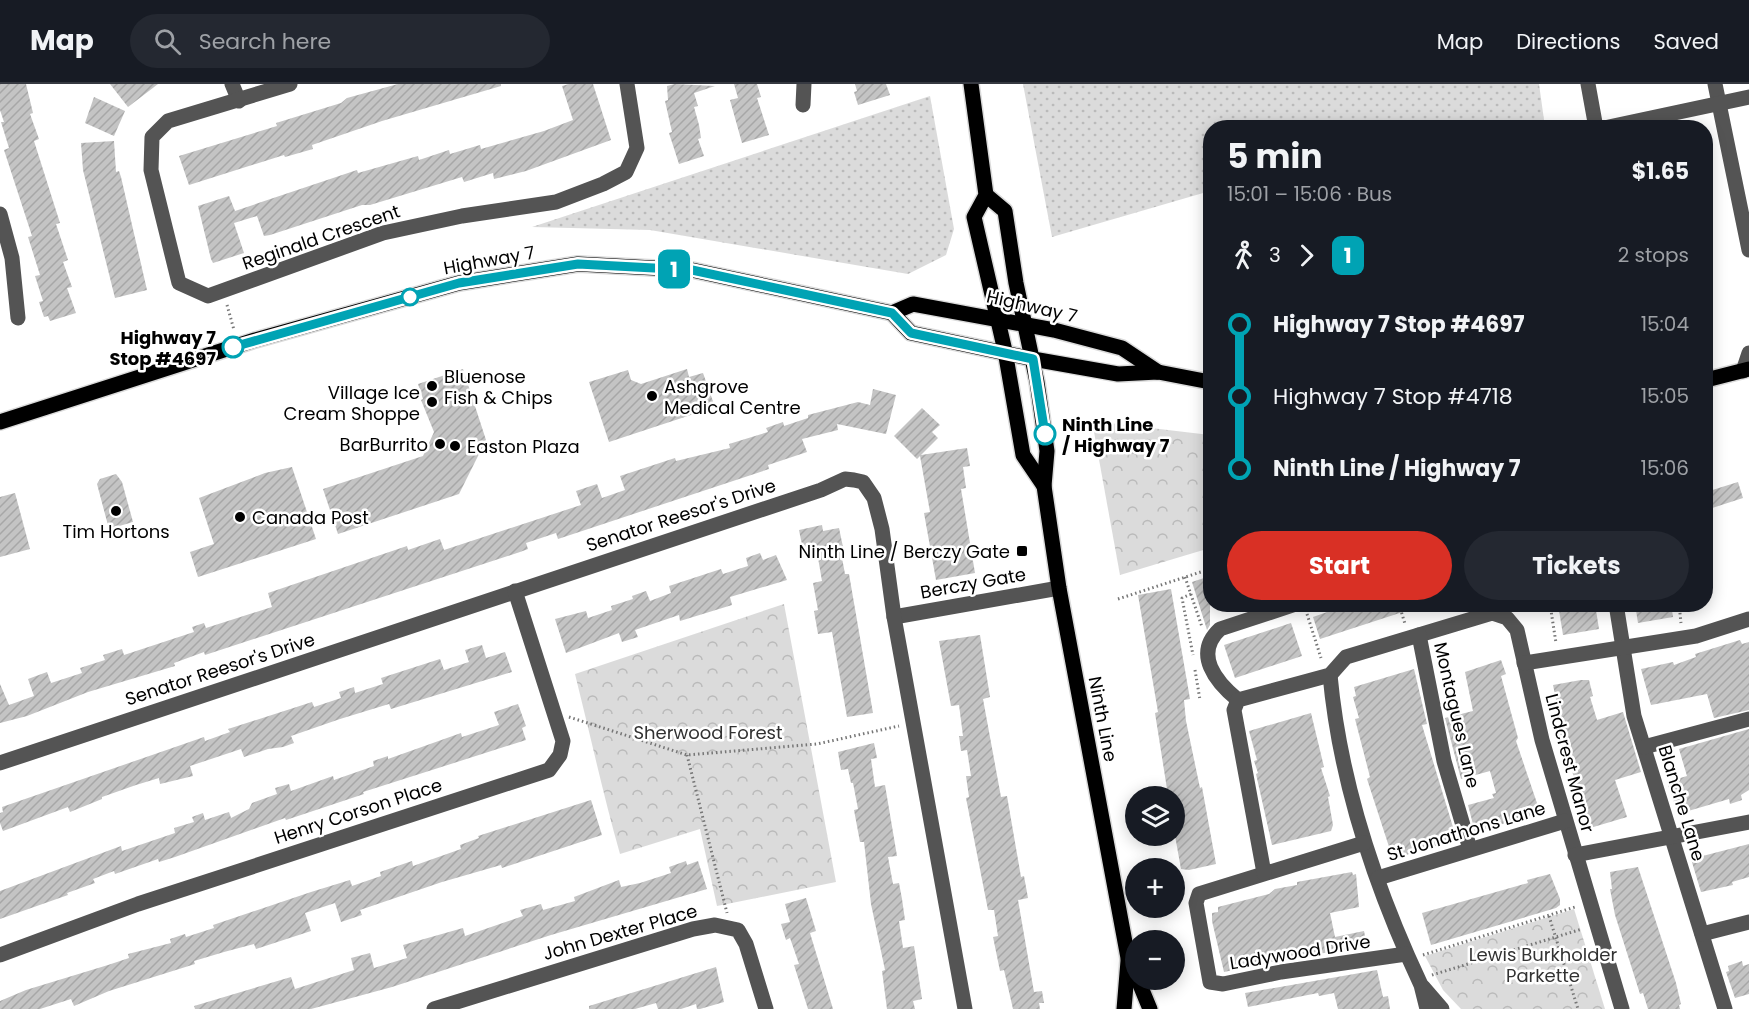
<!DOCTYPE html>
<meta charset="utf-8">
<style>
:root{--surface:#171b24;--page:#242831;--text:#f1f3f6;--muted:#9ea1a6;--line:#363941;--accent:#d93025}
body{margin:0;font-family:Poppins,sans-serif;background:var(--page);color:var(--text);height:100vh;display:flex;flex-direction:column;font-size:22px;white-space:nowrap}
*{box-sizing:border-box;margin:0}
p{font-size:20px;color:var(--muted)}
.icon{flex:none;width:33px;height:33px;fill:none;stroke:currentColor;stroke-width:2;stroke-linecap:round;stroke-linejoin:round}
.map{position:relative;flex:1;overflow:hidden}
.side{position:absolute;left:1203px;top:36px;width:510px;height:492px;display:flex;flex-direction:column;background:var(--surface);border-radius:24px;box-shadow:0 3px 15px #0003}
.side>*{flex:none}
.badge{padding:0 12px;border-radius:9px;font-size:21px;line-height:39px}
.tools{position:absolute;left:1125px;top:702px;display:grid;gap:12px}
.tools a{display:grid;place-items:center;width:60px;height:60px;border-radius:50%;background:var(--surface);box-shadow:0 3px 15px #0003;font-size:30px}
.map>.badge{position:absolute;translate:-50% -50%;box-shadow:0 0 0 3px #fff}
.legs{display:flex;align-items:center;gap:9px;height:66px;padding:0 24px;font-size:20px}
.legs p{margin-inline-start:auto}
.overview{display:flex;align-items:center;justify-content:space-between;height:102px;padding:0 24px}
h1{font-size:33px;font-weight:700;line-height:45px}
.primary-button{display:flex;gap:12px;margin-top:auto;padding:12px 24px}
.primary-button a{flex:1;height:69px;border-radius:36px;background:var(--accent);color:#fff;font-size:24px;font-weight:700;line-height:69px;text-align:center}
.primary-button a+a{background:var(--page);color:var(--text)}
ul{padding:0 24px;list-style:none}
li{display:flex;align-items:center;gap:21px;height:72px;font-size:22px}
li i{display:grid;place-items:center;width:9px;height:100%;margin:0 8px;background:currentColor}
li i::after{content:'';width:15px;height:15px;margin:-8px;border:4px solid;border-radius:50%;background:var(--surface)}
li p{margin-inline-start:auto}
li:first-child i{background:linear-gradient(#0000 50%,currentColor 0)}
li:last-child i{background:linear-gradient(currentColor 50%,#0000 0)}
header{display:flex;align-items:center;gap:36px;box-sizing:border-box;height:84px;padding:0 30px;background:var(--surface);border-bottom:2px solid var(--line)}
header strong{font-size:28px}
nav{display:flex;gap:33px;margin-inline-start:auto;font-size:21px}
.search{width:420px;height:54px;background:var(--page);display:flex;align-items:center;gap:15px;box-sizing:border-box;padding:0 21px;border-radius:33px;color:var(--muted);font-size:22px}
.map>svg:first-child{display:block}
.grass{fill:url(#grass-dots)}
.forest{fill:url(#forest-crowns)}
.building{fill:url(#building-hatch)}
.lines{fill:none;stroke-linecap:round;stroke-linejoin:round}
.major-casing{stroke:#dbdbdb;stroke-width:18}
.path{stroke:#767676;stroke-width:3;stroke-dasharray:1.5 3;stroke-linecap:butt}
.minor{stroke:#545454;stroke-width:15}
.major{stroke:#000;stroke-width:15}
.line-1-casing{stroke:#fff;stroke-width:14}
.line-1{stroke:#00a3b4;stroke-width:9}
.stop-1-dot{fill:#fff;stroke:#00a3b4;stroke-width:3}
.poi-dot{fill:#000;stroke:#fff;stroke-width:2}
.labels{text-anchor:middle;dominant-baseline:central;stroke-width:5;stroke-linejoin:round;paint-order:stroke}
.street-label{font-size:18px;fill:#000;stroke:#fff}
.stop-label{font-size:18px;font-weight:bold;fill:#000;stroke:#fff;text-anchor:end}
.poi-label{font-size:18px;fill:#000;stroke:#fff;text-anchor:start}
.park-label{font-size:18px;fill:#323232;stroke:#fff}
</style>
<header>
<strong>Map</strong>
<div class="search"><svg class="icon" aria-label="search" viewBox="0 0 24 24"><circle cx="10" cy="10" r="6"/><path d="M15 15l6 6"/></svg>Search here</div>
<nav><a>Map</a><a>Directions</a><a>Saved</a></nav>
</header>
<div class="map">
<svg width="1749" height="925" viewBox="0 0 1749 925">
<defs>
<pattern id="grass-dots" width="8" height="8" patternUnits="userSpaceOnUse" patternTransform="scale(1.5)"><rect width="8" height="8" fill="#dbdbdb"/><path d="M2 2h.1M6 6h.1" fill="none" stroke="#bababa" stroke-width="1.8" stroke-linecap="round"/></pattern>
<pattern id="forest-crowns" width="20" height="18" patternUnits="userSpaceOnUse" patternTransform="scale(1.5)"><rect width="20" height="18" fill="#dbdbdb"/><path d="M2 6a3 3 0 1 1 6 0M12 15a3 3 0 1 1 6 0" fill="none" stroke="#bababa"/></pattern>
<pattern id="building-hatch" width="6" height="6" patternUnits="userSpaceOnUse" patternTransform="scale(1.5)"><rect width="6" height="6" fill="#c4c4c4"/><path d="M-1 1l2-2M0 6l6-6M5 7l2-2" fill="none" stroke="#a7a7a7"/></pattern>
</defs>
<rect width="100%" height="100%" fill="#fff"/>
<!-- grass -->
<g class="grass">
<path d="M1023,0h516l6,43 -335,1v63l-158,46z"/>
<path d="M930,12l24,133 -8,26 -38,19 -258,-44 -118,-3z"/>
</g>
<!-- forest -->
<g class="forest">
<path d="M1092,337l118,14v113l-90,27z"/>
<path d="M784,520l52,278 -119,24 -17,-77 -80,25c-17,-60 -30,-120 -45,-180z"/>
<path d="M1574,825l31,100h-144l-18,-19 -18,-34z"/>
</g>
<!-- building -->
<g class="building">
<path d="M0,0h26l7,29 -3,1 9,25 -5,2 26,82 -4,1 12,36 -5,2 9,25 -5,1 9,25 -26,8 -2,-5 -4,1 -5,-15 4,-1 -8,-25 5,-1 -12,-38 4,-1 -28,-86 5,-2 -8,-26h3l-4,-12z"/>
<path d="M110,0h48l-30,23z"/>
<path d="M398,0h103v2l-119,35 -70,24 1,4 -28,8 -1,-2 -95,30 -10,-29 98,-30 -1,-3 65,-20 6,-5z"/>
<path d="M569,0h24l18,56 -85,31 -32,8 -1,-6 -29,9 -2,-5 -92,28h-8l-92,30 -6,1 -7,-20 -23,7 10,30 -31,10 -2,-4 -13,-53 31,-10 6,15 122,-41 1,3 60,-17 1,4 30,-10 1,4 30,-9 1,4 63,-18 29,-11 -11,-34z"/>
<path d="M675,0l40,2 -21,7 4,13 -4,1 5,18 2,13 -3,1 6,17 -25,8 -10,-31 3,-1 -7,-31 3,-1 -1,-14z"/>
<path d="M734,0h23l4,13 -4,1 12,37 -27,8 -12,-43 8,-2z"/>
<path d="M855,0h31l4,11 -32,10 -4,-13 3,-1z"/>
<path d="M94,13l31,14 -11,25 -29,-13z"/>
<path d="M114,57l2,31 3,-1 2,6 26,113 -32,8 -32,-128 -2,-27z"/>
<path d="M463,285l23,71 -27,54 -121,40 -15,-45 100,-33 11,-24 -13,-32 2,-1 -5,-15z"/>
<path d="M687,285l2,8 14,-4 12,34 -106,35 -20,-60 39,-12 3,10 10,4z"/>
<path d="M873,305l23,6 -10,39 -49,-10 1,6 -36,9 5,13 -39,13 1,4 -211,70 -2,-6 -30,10 2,6 -8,3 -315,103 -1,-3 -30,11 1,3 -87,26 -61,24 -27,7v-39l9,21 25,-9 -6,-17 19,-7 4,11 31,-10 -2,-5 25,-8 -2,-5 19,-6 2,6 70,-23 -2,-5 12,-4 2,5 66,-21 -4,-14 139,-47 1,4 32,-11 4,11 137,-45 -5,-14 21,-7 5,14 23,-8 -5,-14 55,-18 1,3 54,-13 -1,-4 39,-12 -2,-4 17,-6 1,4 24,-8v-3l50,-13 12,3z"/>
<path d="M922,324l18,17 -8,7 6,6 -17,17 46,-7 3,18 -7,1 3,21 -5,1 14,84 -39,7 -12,-67 6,-1 -10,-56 -3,3 -23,-23z"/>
<path d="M292,383l24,72 -118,38 -8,-25 24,-8 -15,-46 66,-25z"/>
<path d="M116,390l6,8 11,40 -24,7 -12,-45 3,-5z"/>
<path d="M1738,398l5,16 -37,12v-18z"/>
<path d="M15,409l15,56 -30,8v-60z"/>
<path d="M822,441l1,6 16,-3 4,19h-3l5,27h4l24,139 -26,4 -15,-85 -14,2 -4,-23 4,-1 -5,-27 9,-2 -5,-29 -13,3 -5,-25z"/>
<path d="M760,469l3,7 13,-5 11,25 -57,17 2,8 -52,16 -1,-6 -44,15 3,7 -16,5 -3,-9 -53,20 -11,-34 31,-8 2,7 24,-8 -1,-4 22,-7 -1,-3 14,-5 4,10 21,-8 -2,-7 52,-17 2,5 25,-8 -2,-8z"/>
<path d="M1210,492v49l-3,5 -15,-48z"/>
<path d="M1171,505l19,110 -6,1 2,21 14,67 2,-1 14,77 -27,6 -8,-1 -2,-11 -5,-28v-34h-5l-2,-7 -12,-76 3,-1 -20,-117z"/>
<path d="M1350,520h68v3l-98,32 -7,-22z"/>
<path d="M1558,520h37l4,25 -36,6z"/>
<path d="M1635,520h36l2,13 -35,6z"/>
<path d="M1291,539l11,33 -67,22 -11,-33z"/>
<path d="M980,551l10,62 -7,2 18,98 6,-1 14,81 3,-1 4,22 -10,2 16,92 8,-1 2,12h-5l1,6h-27l-9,-39 -4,1 -7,-34 5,-1 -4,-26h-6l-22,-112 3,-1 -3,-21h5l-4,-26 -6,1 -2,-15h4l-4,-31 -8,1 -12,-65z"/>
<path d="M1740,556l2,4 7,-2v68l-35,8 -7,-24 -56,11 -10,-36 32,-7 1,3 22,-8 -1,-3z"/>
<path d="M482,561l4,13 19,-6 7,20 -121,37 -2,-5 -49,15 -49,17 3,7 -11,4 -15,2 -24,8 -3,-8 -51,17 3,10 -33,8 -1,-6 -23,7 -34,12v2l-32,13 -2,-5 -65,24 -3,-8v-10l3,-1 -1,-5 179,-62 23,-8 1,4 25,-9 -2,-3 84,-27 2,5 27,-9 -2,-6 15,-5 1,6 28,-9 -2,-6 59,-19 4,11 25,-8 -4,-12z"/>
<path d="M1501,576l5,14 -5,2 17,62 -2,3 22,65 -5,5 1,4 -59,17 -7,-27 26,-7 -2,-4 4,-1 -6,-22 -29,8 -16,-61 28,-7 -8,-39z"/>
<path d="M1414,585l13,55 -5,1 34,112 -1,3 -59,18 -2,-3 -2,1 -25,-77 3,-2 -15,-58 4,-1 -6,-21 3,-1 -2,-9z"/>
<path d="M1581,596h8l4,16 -3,1 7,23 26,-8 18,60 -26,8 12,37 -37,11 -31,-98 3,-1 -9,-44z"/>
<path d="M518,620l8,22 -4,2 4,12 -163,52 1,2 -78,26 -1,-2 -110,39 -16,5 -1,-3 -43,15 -1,-3 -21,8 2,4 -28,10 1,2 -68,24v-28l121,-45 1,5 53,-18 -1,-5 20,-6 -2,-5 11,-4 2,7 24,-8 2,6 18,-9 3,-6 25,-9 -2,-6 14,-4 2,7 42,-15 1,4 40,-14 -1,-5 15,-5v3l73,-26 1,4 37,-12 -5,-13z"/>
<path d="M1311,629l13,54 -3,1 9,28 -2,1 5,28 -2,6 -59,14 -16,-71 2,-1 -4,-12 3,-1 -8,-29z"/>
<path d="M1749,645v61l-8,5 1,5 -12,4 -1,-5 -51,15 -11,-32 20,-6 -8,-27z"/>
<path d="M874,659l3,15 -6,1 4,28 10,-2 12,71 -9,1 5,27 6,-1 3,16 3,21 -6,1 4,27 11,-2 8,53 -9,2 2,8h-28l-5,-38 3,-1 -14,-66 -7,-62h-4l-6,-32 4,-1 -5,-26h-2l-3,-14 -7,1 -3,-18z"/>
<path d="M591,716l11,35 -100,33 -1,-3 -59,17 -82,28 2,5 -21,7 -6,-19 -30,10 6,18 -55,18 -2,-5 -30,8 -30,9 1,3 -86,27 -35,15 -3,-7 -31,10h-40v-8l26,-11 82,-25 21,-7 -1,-4 43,-11 -1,-4 15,-5 1,3 28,-9 -1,-3 98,-33 39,-12 2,6 29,-10 -1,-4 32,-11 1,5 48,-17 -1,-4 19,-7 -1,-2z"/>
<path d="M1749,760v33l-17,5 1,3 -32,7 -10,-33z"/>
<path d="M686,777l1,4 11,-4 9,28 -156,46 -159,52 -81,22h-116l-1,-3 97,-29 4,12 59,-19 -3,-12 19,-5 4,15 33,-10 -4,-13 60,-17 2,8 58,-20 -3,-6 21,-6 2,6 32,-9 -1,-4 45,-17 2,7 19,-4 31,-10 -2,-6z"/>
<path d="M1638,783l38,116 5,21 -2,1 1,4h-32l-5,-16 -3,1 -25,-79 -5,-26h2l-2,-17z"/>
<path d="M1352,788l1,3 3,-1 3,33 -29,6 5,24 29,-6 3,15 -55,9v-2l-88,19 -12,-51v-8l6,-1v-5l51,-13 6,-5 22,-4v-3z"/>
<path d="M1550,790l10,25v6l-4,3 -125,37 -9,-32 106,-30 -1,-3z"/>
<path d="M806,814l10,33 -6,2 23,76h-25l-14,-44 5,-1 -9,-26 -4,2 -5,-16 9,-2 -5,-18z"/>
<path d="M1742,877l1,5 6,-2v30l-14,4 -9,-26 3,-1 -1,-5z"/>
<path d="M716,883l8,35 -24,7h-3l-1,-5 -15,5h-23l-2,-6 -21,6h-46v-3z"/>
<path d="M1377,886l6,27 5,-1 2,13h-52l-4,-16 -15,3 -1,-3 -70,14 -3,-14z"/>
</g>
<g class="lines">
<defs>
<g id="major">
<path d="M971,0l15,111 -12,22 31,134 18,104 21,31"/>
<path d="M986,111l19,16 11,72 21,99 10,69 -3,35 15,102 69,370 8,17"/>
<path d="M892,229l19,20 122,26 85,15 40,-2 52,10"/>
<path d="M1706,296l43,-11"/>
<path d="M0,338l255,-82 204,-57 119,-19 114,6 200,43 21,-9 141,26 68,18 36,24"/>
<path d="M1138,896l12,29"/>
<path d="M1124,925l4,-48"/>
</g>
</defs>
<!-- major casing -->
<use href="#major" class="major-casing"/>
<!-- path -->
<g class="path">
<path d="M227,221l7,25"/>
<path d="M1185,493l17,50"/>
<path d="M1191,510l-9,4 11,57"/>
<path d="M1118,515l92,-30"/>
<path d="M1399,520l6,20"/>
<path d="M1550,520l6,39"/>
<path d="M1679,520l2,19"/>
<path d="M1307,530l14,44"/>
<path d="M1195,586l5,30"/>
<path d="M569,633l118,38 130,-11 82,-18"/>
<path d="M687,671l40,158"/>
<path d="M1549,832l29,93"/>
<path d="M1423,871l152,-48"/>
<path d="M1432,891l150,-46"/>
</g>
<!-- minor -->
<g class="minor">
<path d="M232,0l7,17"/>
<path d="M290,0l-122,37 -16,16 -1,33 28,113 29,13 175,-63 79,-17 94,-14 47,-18 23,-12 11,-24 -10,-64"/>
<path d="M1588,0l8,44"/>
<path d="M1715,0l34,166"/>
<path d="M803,21l1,-21"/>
<path d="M1604,44l145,-31"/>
<path d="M0,130l12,44 6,60"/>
<path d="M1743,287l6,-18"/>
<path d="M1616,520l18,112 91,293"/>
<path d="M894,533l165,-29"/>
<path d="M1419,551l73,-22 15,5 10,12 25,110 80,269"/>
<path d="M1524,579l172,-27 53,-17"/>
<path d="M1330,591c10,108 45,212 91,310l6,24"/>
<path d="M1238,616c-22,-18 -45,-46 -18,-71l76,-25"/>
<path d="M1644,663l105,-28"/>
<path d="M0,679l821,-273 24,-11 9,1 9,2 11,16 8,31 12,88 71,392"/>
<path d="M1364,759l-165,51 -3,9 14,79 13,2 58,-12 125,-18"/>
<path d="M1575,771l174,-33"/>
<path d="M1264,789l-30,-163 4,-10 92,-25 16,-18 73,-22 25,126 26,88"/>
<path d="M1378,794l187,-57"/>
<path d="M1702,850l47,-12"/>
<path d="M0,871l138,-51 411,-134 11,-15 3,-14 -48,-150"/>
<path d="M1423,903l19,22"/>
<path d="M434,925l259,-80 22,-4 23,5 8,14 20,65"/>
</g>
<!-- major -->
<use href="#major" class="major"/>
</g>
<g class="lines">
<defs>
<path id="line-1" d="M233,263l226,-64 119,-19 114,6 200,43 19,20 122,26 12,75"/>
</defs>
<!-- line-1 casing -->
<use href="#line-1" class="line-1-casing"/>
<!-- line-1 -->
<use href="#line-1" class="line-1"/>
</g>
<!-- markers -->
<g class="stop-1-dot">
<circle cx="410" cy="213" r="8"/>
<circle cx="233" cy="263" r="10"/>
<circle cx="1045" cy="350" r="10"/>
</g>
<g class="poi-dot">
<circle cx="432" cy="302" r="6"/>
<circle cx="652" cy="312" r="6"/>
<circle cx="432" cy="318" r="6"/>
<circle cx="440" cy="360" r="6"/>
<circle cx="455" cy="362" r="6"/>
<circle cx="116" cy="427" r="6"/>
<circle cx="240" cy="433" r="6"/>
<rect x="1016" y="461" width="12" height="12" rx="3"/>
</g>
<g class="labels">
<!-- street labels -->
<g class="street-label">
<text transform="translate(321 153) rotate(-19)">Reginald Crescent</text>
<text transform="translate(489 176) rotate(-10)">Highway 7</text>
<text transform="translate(1032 222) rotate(13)">Highway 7</text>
<text transform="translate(681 431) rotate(-18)">Senator Reesor's Drive</text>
<text transform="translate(973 499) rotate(-10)">Berczy Gate</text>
<text transform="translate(220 585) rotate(-18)">Senator Reesor's Drive</text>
<text transform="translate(1457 631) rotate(77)">Montagues Lane</text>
<text transform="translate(1103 635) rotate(79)">Ninth Line</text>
<text transform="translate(1570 679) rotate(75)">Lindcrest Manor</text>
<text transform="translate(1682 719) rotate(73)">Blanche Lane</text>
<text transform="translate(358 727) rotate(-18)">Henry Corson Place</text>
<text transform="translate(1466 747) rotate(-17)">St Jonathons Lane</text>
<text transform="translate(620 848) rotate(-16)">John Dexter Place</text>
<text transform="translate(1300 868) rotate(-9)">Ladywood Drive</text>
</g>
<!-- stop labels -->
<g class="stop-label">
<text x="216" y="253">Highway 7<tspan x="216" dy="21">Stop #4697</tspan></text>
<text x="1062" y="340" text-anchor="start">Ninth Line<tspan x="1062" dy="21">/ Highway 7</tspan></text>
</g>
<!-- poi labels -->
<g class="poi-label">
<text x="444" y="292">Bluenose<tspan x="444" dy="21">Fish &amp; Chips</tspan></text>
<text x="664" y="302">Ashgrove<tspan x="664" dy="21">Medical Centre</tspan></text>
<text x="420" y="308" text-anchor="end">Village Ice<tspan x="420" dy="21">Cream Shoppe</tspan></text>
<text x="428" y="360" text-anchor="end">BarBurrito</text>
<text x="467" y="362">Easton Plaza</text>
<text x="252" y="433">Canada Post</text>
<text x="116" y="447" text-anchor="middle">Tim Hortons</text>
<text x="1010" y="467" text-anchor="end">Ninth Line / Berczy Gate</text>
</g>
<!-- park labels -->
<g class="park-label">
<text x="708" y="648">Sherwood Forest</text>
<text x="1543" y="870">Lewis Burkholder<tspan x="1543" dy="21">Parkette</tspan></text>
</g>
</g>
</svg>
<div class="tools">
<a><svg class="icon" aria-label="layers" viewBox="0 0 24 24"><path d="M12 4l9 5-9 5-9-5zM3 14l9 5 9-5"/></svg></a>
<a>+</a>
<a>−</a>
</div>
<b class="badge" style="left:674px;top:185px;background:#00a3b4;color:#fff">1</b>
<section class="side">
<div class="overview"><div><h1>5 min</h1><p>15:01 – 15:06 · Bus</p></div><b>$1.65</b></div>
<div class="legs"><svg class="icon" aria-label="walk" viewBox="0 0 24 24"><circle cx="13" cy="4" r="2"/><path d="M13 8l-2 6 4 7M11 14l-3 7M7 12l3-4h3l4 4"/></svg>3<svg class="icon" aria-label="forward" viewBox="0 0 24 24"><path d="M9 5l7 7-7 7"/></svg><b class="badge" style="background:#00a3b4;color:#fff">1</b><p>2 stops</p></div>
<ul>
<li><i style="color:#00a3b4"></i><b>Highway 7 Stop #4697</b><p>15:04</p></li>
<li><i style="color:#00a3b4"></i><span>Highway 7 Stop #4718</span><p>15:05</p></li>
<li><i style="color:#00a3b4"></i><b>Ninth Line / Highway 7</b><p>15:06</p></li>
</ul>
<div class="primary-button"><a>Start</a><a>Tickets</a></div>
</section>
</div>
